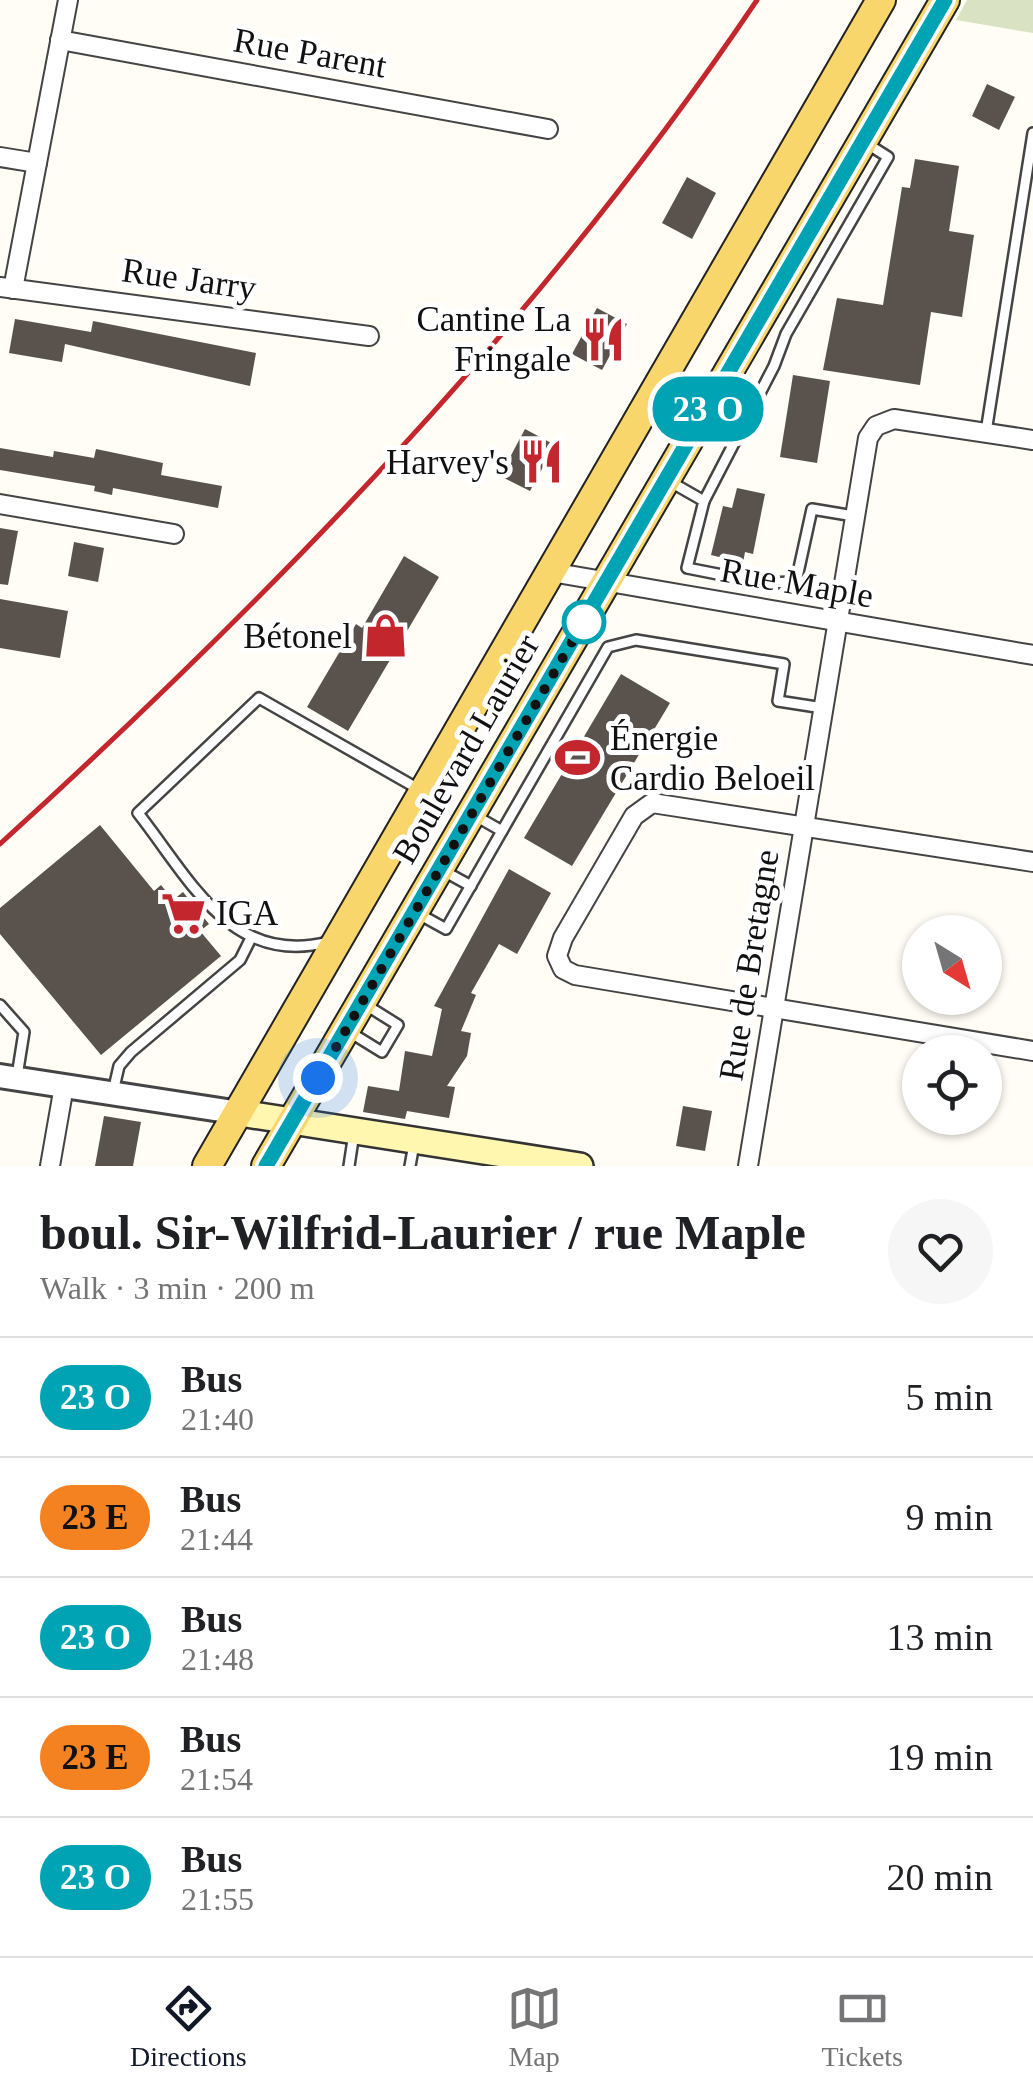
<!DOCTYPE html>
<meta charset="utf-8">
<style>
:root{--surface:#fff;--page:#f6f6f6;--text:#202124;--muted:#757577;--line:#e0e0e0;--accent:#111827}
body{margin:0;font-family:Georgia,serif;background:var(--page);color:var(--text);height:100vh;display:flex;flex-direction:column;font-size:38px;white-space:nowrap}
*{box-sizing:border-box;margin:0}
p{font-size:32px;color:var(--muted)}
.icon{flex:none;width:55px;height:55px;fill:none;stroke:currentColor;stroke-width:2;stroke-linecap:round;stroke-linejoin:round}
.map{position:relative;height:1166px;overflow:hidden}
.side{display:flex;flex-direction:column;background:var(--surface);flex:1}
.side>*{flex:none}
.badge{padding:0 20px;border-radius:32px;font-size:35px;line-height:65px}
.needle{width:65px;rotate:143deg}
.controls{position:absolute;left:902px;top:915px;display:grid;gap:20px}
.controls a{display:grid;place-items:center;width:100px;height:100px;border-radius:50%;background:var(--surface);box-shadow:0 2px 8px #0004;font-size:50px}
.you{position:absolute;width:50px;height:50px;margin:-25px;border:8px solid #fff;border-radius:50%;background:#1a73e8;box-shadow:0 0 0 15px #1a73e833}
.map>.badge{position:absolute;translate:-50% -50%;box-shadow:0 0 0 5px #fff}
.round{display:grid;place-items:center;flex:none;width:105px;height:105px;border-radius:52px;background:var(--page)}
.overview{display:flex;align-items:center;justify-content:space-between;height:170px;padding:0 40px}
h1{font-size:48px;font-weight:700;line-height:75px}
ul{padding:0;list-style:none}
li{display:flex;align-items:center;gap:30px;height:120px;padding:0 40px;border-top:2px solid var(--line)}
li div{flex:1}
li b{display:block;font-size:38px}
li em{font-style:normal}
li .badge{min-width:110px;font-weight:700;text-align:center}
.tabs{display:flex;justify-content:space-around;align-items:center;height:140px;border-top:2px solid var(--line);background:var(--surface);font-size:28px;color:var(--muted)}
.tabs a{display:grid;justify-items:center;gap:5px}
.tabs .on{color:var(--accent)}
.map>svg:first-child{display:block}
.cemetery{fill:#d9e3c4}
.building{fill:#5a524d}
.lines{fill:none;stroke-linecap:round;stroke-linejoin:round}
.service-casing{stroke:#444;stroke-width:14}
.minor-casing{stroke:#444;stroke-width:22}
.tertiary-casing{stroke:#444;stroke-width:28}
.secondary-casing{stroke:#333;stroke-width:30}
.primary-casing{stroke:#222;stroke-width:32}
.service{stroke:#fff;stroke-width:9}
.minor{stroke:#fff;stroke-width:18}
.tertiary{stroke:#fff;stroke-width:22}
.secondary{stroke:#fff6b0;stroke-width:25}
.primary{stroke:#f9d66b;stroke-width:28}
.rail{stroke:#c4262e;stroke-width:5}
.line-casing{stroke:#fff;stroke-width:22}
.line{stroke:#00a3b4;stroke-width:15}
.walk{stroke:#111;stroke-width:10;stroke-dasharray:0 18}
.stop-dot{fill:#fff;stroke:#00a3b4;stroke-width:5}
.labels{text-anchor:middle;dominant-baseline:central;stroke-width:10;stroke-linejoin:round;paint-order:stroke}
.street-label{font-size:35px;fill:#111;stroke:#fff}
.poi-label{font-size:35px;fill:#111;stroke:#fff;text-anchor:end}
</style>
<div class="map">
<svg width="1033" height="1166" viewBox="0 0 1033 1166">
<rect width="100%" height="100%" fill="#fffdf5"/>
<!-- cemetery -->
<path class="cemetery" d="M967,0h66v33l-77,-13z"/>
<!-- building -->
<g class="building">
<path d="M987,84l28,13 -16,33 -27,-14z"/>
<path d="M915,159l44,7 -10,65 25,4 -12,82 -31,-5 -11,73 -97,-15 14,-72 46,7 19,-118 8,1z"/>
<path d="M687,177l29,16 -24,46 -30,-16z"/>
<path d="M597,308l30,16 -25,46 -30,-16z"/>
<path d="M15,319l76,13 2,-11 163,32 -6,33 -185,-42 -3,18 -53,-9z"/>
<path d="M793,375l37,6 -13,82 -37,-6z"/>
<path d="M525,429l30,16 -25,46 -30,-15z"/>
<path d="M0,448l53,9 1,-6 40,7 2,-9 67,14 -2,12 61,11 -4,22 -105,-20 -1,7 -18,-4 1,-5 -95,-16z"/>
<path d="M737,488l28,6 -12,60 -8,-2 -2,11 -32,-8 12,-49 9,2z"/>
<path d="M0,528l18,3 -10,54 -8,-1z"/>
<path d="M74,542l30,6 -6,34 -30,-6z"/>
<path d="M404,556l35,21 -91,154 -41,-24 49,-83 6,4z"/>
<path d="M0,599l68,12 -8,47 -60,-10z"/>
<path d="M621,674l49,29 -98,163 -48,-28z"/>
<path d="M100,825l54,66 7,-6 12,15 10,-8 26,32 -9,7 21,25 -120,99 -101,-121v-26z"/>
<path d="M509,869l42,24 -34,61 -18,-10 -28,49 5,2 -15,36 10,2 -4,23 -20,30 8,1 -6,31 -42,-7 -2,8 -42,-7 5,-26 31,5 6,-40 27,5 10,-47 -8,-3z"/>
<path d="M683,1106l29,5 -7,40 -29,-5z"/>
<path d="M104,1116l37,6 -8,44h-38z"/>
</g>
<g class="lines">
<defs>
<g id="service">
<path d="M718,398l29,17"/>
<path d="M986,432l47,-299"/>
<path d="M669,481l35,20 -17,67 76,15 33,-1 16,-73 42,7"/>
<path d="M704,501l70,-135 12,-32 102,-177 -22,-14"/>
<path d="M474,815l28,16 106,-184 28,-7 148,24 -6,37 45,7"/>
<path d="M442,870l29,16"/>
<path d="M417,913l29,16 56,-98"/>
<path d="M328,942c-97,25 -138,-63 -190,-129l121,-115 163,93"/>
<path d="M0,1005l24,27 -7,44"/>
<path d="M348,1031l34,21 16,-27 -32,-20"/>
<path d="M113,1092l6,-26 12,-14 109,-92 11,-22"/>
<path d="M349,1166l5,-33"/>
<path d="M410,1166l4,-22"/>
</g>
<g id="minor">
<path d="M60,40l488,89"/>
<path d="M0,157l37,6"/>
<path d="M0,287l369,49"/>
<path d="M13,289l55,-289"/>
<path d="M0,504l174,30"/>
<path d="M551,572l482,83"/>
<path d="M1033,862l-381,-59 -18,13 -71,122 -6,18 6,13 12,6 458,76"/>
<path d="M50,1166l14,-80"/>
<path d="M748,1166l120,-728 8,-12 18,-7 139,21"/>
</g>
<path id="tertiary" d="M0,1076l240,37"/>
<path id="secondary" d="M240,1113l340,53"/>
<g id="primary">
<path d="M207,1166l674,-1166"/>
<path d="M266,1166l679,-1166"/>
</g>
</defs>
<!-- service casing -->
<use href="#service" class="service-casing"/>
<!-- minor casing -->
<use href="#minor" class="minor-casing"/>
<!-- tertiary casing -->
<use href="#tertiary" class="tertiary-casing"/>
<!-- secondary casing -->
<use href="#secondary" class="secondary-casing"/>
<!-- primary casing -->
<use href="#primary" class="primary-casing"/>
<!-- service -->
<use href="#service" class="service"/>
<!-- minor -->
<use href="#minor" class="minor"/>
<!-- tertiary -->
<use href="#tertiary" class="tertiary"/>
<!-- secondary -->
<use href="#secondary" class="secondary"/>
<!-- primary -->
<use href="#primary" class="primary"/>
<!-- rail -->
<path class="rail" d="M0,844c279,-254 545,-529 757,-844"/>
</g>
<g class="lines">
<defs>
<path id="line" d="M266,1166l679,-1166"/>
</defs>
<!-- line casing -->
<use href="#line" class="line-casing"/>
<!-- line -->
<use href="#line" class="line"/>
<!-- walk -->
<path class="walk" d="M318,1078l272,-467 -6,11"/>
</g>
<!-- icons -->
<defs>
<symbol id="restaurant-bare" viewBox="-9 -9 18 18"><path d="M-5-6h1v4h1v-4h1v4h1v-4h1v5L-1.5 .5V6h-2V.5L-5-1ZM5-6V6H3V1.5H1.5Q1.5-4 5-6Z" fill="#c4262e" stroke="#fff" stroke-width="2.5" paint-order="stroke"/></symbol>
<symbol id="shop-bare" viewBox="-9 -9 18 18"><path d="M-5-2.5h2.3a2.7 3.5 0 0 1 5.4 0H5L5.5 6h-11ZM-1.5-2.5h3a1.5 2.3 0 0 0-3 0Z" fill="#c4262e" stroke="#fff" stroke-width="2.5" paint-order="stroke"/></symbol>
<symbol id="stadium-bare" viewBox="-9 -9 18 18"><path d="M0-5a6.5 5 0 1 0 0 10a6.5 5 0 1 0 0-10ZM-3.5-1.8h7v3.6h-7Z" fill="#c4262e" stroke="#fff" stroke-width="2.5" paint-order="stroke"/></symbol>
<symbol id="supermarket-bare" viewBox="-9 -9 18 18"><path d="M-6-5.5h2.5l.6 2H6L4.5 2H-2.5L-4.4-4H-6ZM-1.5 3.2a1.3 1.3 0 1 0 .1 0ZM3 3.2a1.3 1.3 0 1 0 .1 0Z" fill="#c4262e" stroke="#fff" stroke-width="2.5" paint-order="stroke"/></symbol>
</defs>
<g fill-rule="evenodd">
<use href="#restaurant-bare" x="572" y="308" width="63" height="63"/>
<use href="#restaurant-bare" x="510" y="430" width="63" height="63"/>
<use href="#shop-bare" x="354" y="604" width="63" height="63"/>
<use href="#stadium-bare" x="546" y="726" width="63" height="63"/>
<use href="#supermarket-bare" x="152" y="882" width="63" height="63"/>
</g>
<!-- markers -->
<circle class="stop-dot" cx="584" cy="622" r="20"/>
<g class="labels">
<!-- street labels -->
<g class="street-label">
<text transform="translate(310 53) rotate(10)">Rue Parent</text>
<text transform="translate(189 279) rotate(8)">Rue Jarry</text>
<text transform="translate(797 583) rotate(10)">Rue Maple</text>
<text transform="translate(466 749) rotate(-60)">Boulevard Laurier</text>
<text transform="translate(749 965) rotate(-81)">Rue de Bretagne</text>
</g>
<!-- poi labels -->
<g class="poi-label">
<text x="571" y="319">Cantine La<tspan x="571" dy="40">Fringale</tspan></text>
<text x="509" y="462">Harvey's</text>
<text x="352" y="636">Bétonel</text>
<text x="610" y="738" text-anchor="start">Énergie<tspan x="610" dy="40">Cardio Beloeil</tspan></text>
<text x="216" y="913" text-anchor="start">IGA</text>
</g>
</g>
</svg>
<div class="controls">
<a><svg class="needle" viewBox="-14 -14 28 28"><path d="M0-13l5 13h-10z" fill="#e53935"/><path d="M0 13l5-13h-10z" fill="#757577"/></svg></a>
<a><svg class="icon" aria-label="locate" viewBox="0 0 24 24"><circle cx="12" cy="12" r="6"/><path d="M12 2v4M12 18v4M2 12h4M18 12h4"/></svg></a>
</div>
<div class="you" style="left:318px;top:1078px"></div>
<b class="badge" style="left:708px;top:409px;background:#00a3b4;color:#fff">23 O</b>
</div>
<section class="side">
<div class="overview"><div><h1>boul. Sir-Wilfrid-Laurier / rue Maple</h1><p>Walk · 3 min · 200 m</p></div><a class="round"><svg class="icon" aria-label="heart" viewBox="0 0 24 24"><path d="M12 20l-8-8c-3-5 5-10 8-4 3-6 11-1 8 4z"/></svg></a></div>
<ul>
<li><span class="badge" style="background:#00a3b4;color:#fff">23 O</span><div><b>Bus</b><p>21:40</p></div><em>5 min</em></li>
<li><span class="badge" style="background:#f58220;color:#111">23 E</span><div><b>Bus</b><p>21:44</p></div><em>9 min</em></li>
<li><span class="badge" style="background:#00a3b4;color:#fff">23 O</span><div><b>Bus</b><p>21:48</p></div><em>13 min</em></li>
<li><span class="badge" style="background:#f58220;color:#111">23 E</span><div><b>Bus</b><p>21:54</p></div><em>19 min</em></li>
<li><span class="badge" style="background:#00a3b4;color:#fff">23 O</span><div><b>Bus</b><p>21:55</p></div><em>20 min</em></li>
</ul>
</section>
<nav class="tabs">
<a class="on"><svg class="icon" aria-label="directions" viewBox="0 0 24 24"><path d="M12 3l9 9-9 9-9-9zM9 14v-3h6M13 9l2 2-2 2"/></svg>Directions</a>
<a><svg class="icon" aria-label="map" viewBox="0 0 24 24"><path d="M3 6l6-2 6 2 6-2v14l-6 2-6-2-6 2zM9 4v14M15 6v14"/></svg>Map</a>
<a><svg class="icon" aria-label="tickets" viewBox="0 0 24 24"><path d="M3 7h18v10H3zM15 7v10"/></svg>Tickets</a>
</nav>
